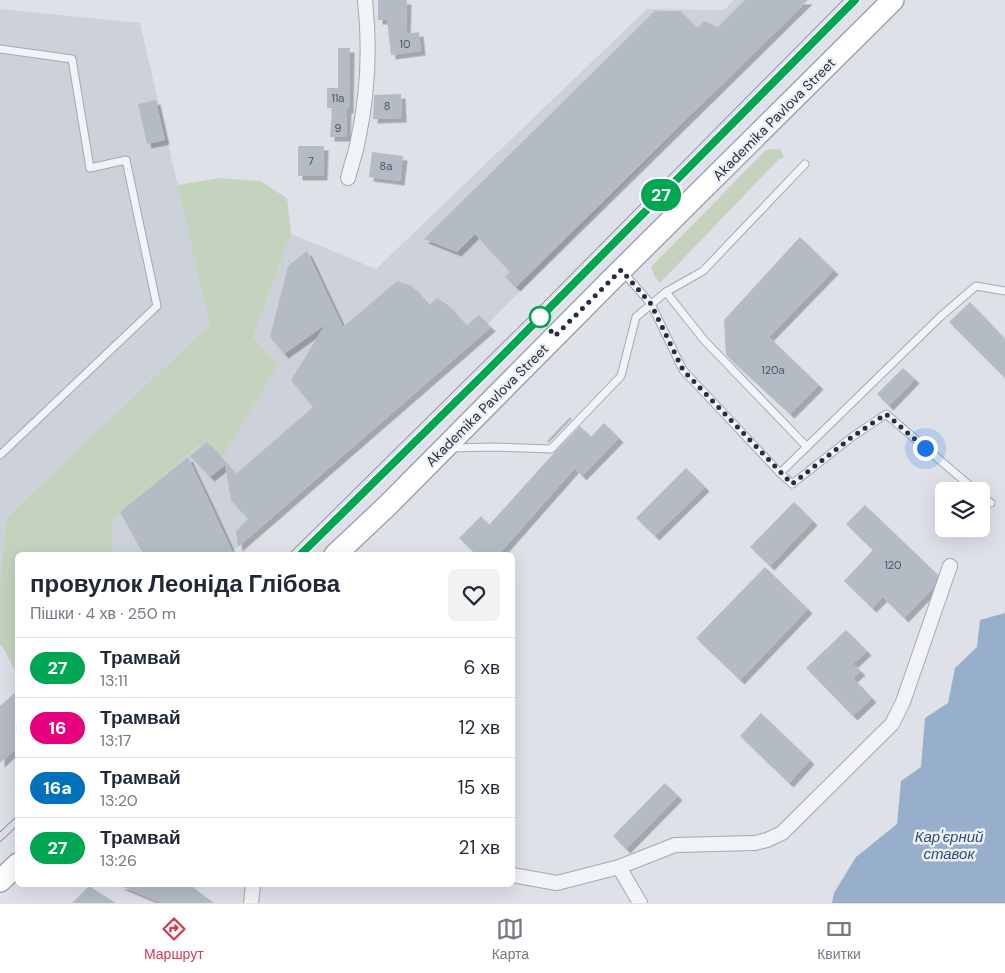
<!DOCTYPE html>
<html lang="uk">
<meta charset="utf-8">
<style>
:root{--surface:#fff;--page:#f2f2f3;--text:#1f2937;--muted:#747a83;--line:#e0e1e3;--accent:#d53b51}
body{margin:0;font-family:"DM Sans",sans-serif;background:var(--page);color:var(--text);height:100vh;display:flex;flex-direction:column;font-size:19px;white-space:nowrap}
*{box-sizing:border-box;margin:0}
p{font-size:16px;color:var(--muted)}
.icon{flex:none;width:28px;height:28px;fill:none;stroke:currentColor;stroke-width:2;stroke-linecap:round;stroke-linejoin:round}
.map{position:relative;flex:1;overflow:hidden}
.drawer{position:absolute;left:15px;top:552px;width:500px;height:335px;display:flex;flex-direction:column;background:var(--surface);border-radius:8px;box-shadow:0 5px 20px #0002}
.drawer>*{flex:none}
.badge{padding:0 10px;border-radius:16px;font-size:18px;line-height:32px}
.fabs{position:absolute;left:935px;top:482px;display:grid;gap:10px}
.fabs a{display:grid;place-items:center;width:55px;height:55px;border-radius:8px;background:var(--surface);box-shadow:0 5px 20px #0002;font-size:25px}
.you{position:absolute;width:25px;height:25px;margin:-12px;border:4px solid #fff;border-radius:50%;background:#1a73e8;box-shadow:0 0 0 8px #1a73e833}
.map>.badge{position:absolute;translate:-50% -50%;box-shadow:0 0 0 2px #fff}
.round{display:grid;place-items:center;flex:none;width:52px;height:52px;border-radius:8px;background:var(--page)}
.head{display:flex;align-items:center;justify-content:space-between;height:85px;padding:0 15px}
h1{font-size:24px;font-weight:700;line-height:38px}
ul{padding:0;list-style:none}
li{display:flex;align-items:center;gap:15px;height:60px;padding:0 15px;border-top:1px solid var(--line)}
li div{flex:1}
li b{display:block;font-size:19px}
li em{font-style:normal}
li .badge{min-width:55px;font-weight:700;text-align:center}
.tabs{display:flex;justify-content:space-around;align-items:center;height:70px;border-top:1px solid var(--line);background:var(--surface);font-size:14px;color:var(--muted)}
.tabs a{display:grid;justify-items:center;gap:2px}
.tabs .active{color:var(--accent)}
.map>svg:first-child{display:block}
.built{fill:#ccd1da}
.green{fill:#c3d3be}
.water{fill:#97afca}
.building{fill:#b5bbc5;filter:url(#shadow)}
.lines{fill:none;stroke-linecap:round;stroke-linejoin:round}
.lane-casing{stroke:#a3a9b2;stroke-width:9}
.street-casing{stroke:#a3a9b2;stroke-width:16}
.primary-casing{stroke:#9ca6b5;stroke-width:24}
.lane{stroke:#f1f3f6;stroke-width:7}
.street{stroke:#f1f3f6;stroke-width:14}
.primary{stroke:#fff;stroke-width:21}
.tram{stroke:#768193;stroke-width:1}
.line-casing{stroke:#fff;stroke-width:11}
.line{stroke:#00a651;stroke-width:8}
.walk{stroke:#262f40;stroke-width:5;stroke-dasharray:0 9}
.stop-dot{fill:#fff;stroke:#00a651;stroke-width:2.5}
.labels{text-anchor:middle;dominant-baseline:central;stroke-width:5;stroke-linejoin:round;paint-order:stroke}
.number-label{font-size:11px;fill:#4a5261}
.street-label{font-size:14px;fill:#262f40;stroke:#edf1f6}
.water-label{font-size:15px;font-style:italic;fill:#2e4d76;stroke:#edf1f6}
</style>
<div class="map">
<svg width="1005" height="903" viewBox="0 0 1005 903">
<defs>
<filter id="shadow"><feDropShadow dx="4.5" dy="4.5" stdDeviation="0" flood-color="#0004"/></filter>
</defs>
<rect width="100%" height="100%" fill="#dee2e8"/>
<!-- built -->
<g class="built">
<path d="M734,0h71l-325,332 -252,223h-116v-33l87,-77 19,20 60,-100 -25,-28 38,-103 85,35 271,-260 77,1z"/>
<path d="M0,9l140,14 70,301 -204,194 -6,62z"/>
</g>
<!-- green -->
<g class="green">
<path d="M771,149h9l4,8 -6,3 -118,123 -5,-6 -4,-10 114,-116z"/>
<path d="M221,178l39,3 27,17 4,36 -38,103 25,28 -60,100 -19,-20 -87,77v33h-94l-1,120 -13,-26 -4,-5v-64l6,-62 204,-194 -33,-139z"/>
</g>
<!-- water -->
<path class="water" d="M1005,613v290h-173l2,-10 22,-36 41,-33 4,-43 20,-14 4,-49 23,-15 7,-35 22,-21 3,-27z"/>
<!-- building -->
<g class="building">
<path d="M378,0h29l-1,34 13,-2 2,19 -30,4 -4,-35h-9z"/>
<path d="M745,0h63l-292,287 -11,-10 5,-5 -35,-38 -18,18 -33,-13 231,-228h25l17,17 7,-7 14,6z"/>
<path d="M338,48h12l-1,61h-2l-1,28h-16l2,-29h-5v-20h11z"/>
<path d="M401,94l1,24 -29,1 1,-24z"/>
<path d="M156,100l9,40 -18,4 -9,-40z"/>
<path d="M298,146h26l-1,30h-25z"/>
<path d="M372,152l31,4 -3,25 -31,-4z"/>
<path d="M800,237l34,33 -65,67 50,48 -29,29 -64,-59 -2,-35z"/>
<path d="M307,251l36,76 54,-46 15,5 17,19 8,-7 12,8 17,20 13,-11 12,12 -253,220 -2,-16 12,-12 -17,-19 -6,-35 -15,12 -20,-21 17,-14 29,32 77,-67 -22,-27 34,-55 -41,29 -14,-17 18,-71z"/>
<path d="M970,302l35,37v39l-56,-56z"/>
<path d="M903,368l12,11 -26,27 -12,-12z"/>
<path d="M570,417l2,2 -23,24 -2,-2z"/>
<path d="M604,423l15,15 -37,38 -7,-8 -77,87h-21l-18,-17 22,-22 8,9 64,-71 27,-28 11,11z"/>
<path d="M188,457l23,48 23,50h-90l-24,-43z"/>
<path d="M686,468l19,19 -50,49 -19,-18z"/>
<path d="M794,502l19,19 -43,45 -20,-19z"/>
<path d="M865,505l73,70 -5,13 -29,30 -21,-21 -11,11 -28,-27 29,-31 -27,-26z"/>
<path d="M765,567l43,42 -68,71 -44,-42z"/>
<path d="M846,630l21,21 -14,13 8,7 -8,7 19,20 -19,18 -47,-48z"/>
<path d="M18,690v57l-18,16v-57z"/>
<path d="M761,713l49,47 -21,23 -49,-47z"/>
<path d="M665,783l13,13 -52,53 -13,-13z"/>
<path d="M119,885h71l24,18h-52z"/>
<path d="M89,886l27,17h-44z"/>
</g>
<g class="lines">
<defs>
<g id="lane">
<path d="M0,49l72,10 18,109 36,-8 31,146 -157,149"/>
<path d="M623,272l28,32 32,66 97,103 160,-156 36,-31 29,5"/>
<path d="M666,292l38,48 103,107"/>
<path d="M452,448l40,-1 59,2 70,-73 15,-59 30,-25 37,-21 102,-107"/>
<path d="M780,473l12,11 60,-47 34,-23 90,77"/>
<path d="M981,496l10,7"/>
</g>
<g id="street">
<path d="M348,178c3,-13 8,-25 10,-38 10,-46 12,-94 7,-140"/>
<path d="M619,867l21,36"/>
<path d="M512,875l45,8 62,-16 56,-22 80,-2 12,-3 15,-7 110,-109 11,-22 47,-136"/>
<path d="M251,903l2,-18"/>
</g>
<g id="primary">
<path d="M335,555l54,-51 221,-223 283,-281"/>
<path d="M0,881l18,-17"/>
</g>
</defs>
<!-- lane casing -->
<use href="#lane" class="lane-casing"/>
<!-- street casing -->
<use href="#street" class="street-casing"/>
<!-- primary casing -->
<use href="#primary" class="primary-casing"/>
<!-- lane -->
<use href="#lane" class="lane"/>
<!-- street -->
<use href="#street" class="street"/>
<!-- primary -->
<use href="#primary" class="primary"/>
<!-- tram -->
<g class="tram">
<path d="M288,555l247,-244 308,-311"/>
<path d="M300,555l187,-184 368,-371"/>
<path d="M0,832l18,-17"/>
<path d="M0,842l15,-14"/>
</g>
</g>
<g class="lines">
<defs>
<path id="line" d="M300,555l187,-184 368,-371"/>
</defs>
<!-- line casing -->
<use href="#line" class="line-casing"/>
<!-- line -->
<use href="#line" class="line"/>
<!-- walk -->
<path class="walk" d="M540,317l15,19 66,-66 30,34 32,66 109,114 60,-47 34,-23 39,34"/>
</g>
<!-- markers -->
<circle class="stop-dot" cx="540" cy="317" r="10"/>
<g class="labels">
<!-- number labels -->
<g class="number-label">
<text x="405" y="44">10</text>
<text x="338" y="98">11а</text>
<text x="387" y="106">8</text>
<text x="338" y="128">9</text>
<text x="311" y="161">7</text>
<text x="386" y="166">8а</text>
<text x="773" y="370">120а</text>
<text x="893" y="565">120</text>
</g>
<!-- street labels -->
<g class="street-label">
<text transform="translate(774 119) rotate(-45)">Akademika Pavlova Street</text>
<text transform="translate(487 405) rotate(-45)">Akademika Pavlova Street</text>
</g>
<!-- water labels -->
<g class="water-label">
<text x="949" y="837">Кар'єрний<tspan x="949" dy="17">ставок</tspan></text>
</g>
</g>
</svg>
<div class="fabs">
<a><svg class="icon" aria-label="layers" viewBox="0 0 24 24"><path d="M12 4l9 5-9 5-9-5zM3 14l9 5 9-5"/></svg></a>
</div>
<div class="you" style="left:925px;top:448px"></div>
<b class="badge" style="left:661px;top:195px;background:#00a651;color:#fff">27</b>
<section class="drawer">
<div class="head"><div><h1>провулок Леоніда Глібова</h1><p>Пішки · 4 хв · 250 m</p></div><a class="round"><svg class="icon" aria-label="heart" viewBox="0 0 24 24"><path d="M12 20l-8-8c-3-5 5-10 8-4 3-6 11-1 8 4z"/></svg></a></div>
<ul>
<li><span class="badge" style="background:#00a651;color:#fff">27</span><div><b>Трамвай</b><p>13:11</p></div><em>6 хв</em></li>
<li><span class="badge" style="background:#e6007e;color:#fff">16</span><div><b>Трамвай</b><p>13:17</p></div><em>12 хв</em></li>
<li><span class="badge" style="background:#0072bc;color:#fff">16a</span><div><b>Трамвай</b><p>13:20</p></div><em>15 хв</em></li>
<li><span class="badge" style="background:#00a651;color:#fff">27</span><div><b>Трамвай</b><p>13:26</p></div><em>21 хв</em></li>
</ul>
</section>
</div>
<nav class="tabs">
<a class="active"><svg class="icon" aria-label="directions" viewBox="0 0 24 24"><path d="M12 3l9 9-9 9-9-9zM9 14v-3h6M13 9l2 2-2 2"/></svg>Маршрут</a>
<a><svg class="icon" aria-label="map" viewBox="0 0 24 24"><path d="M3 6l6-2 6 2 6-2v14l-6 2-6-2-6 2zM9 4v14M15 6v14"/></svg>Карта</a>
<a><svg class="icon" aria-label="tickets" viewBox="0 0 24 24"><path d="M3 7h18v10H3zM15 7v10"/></svg>Квитки</a>
</nav>
